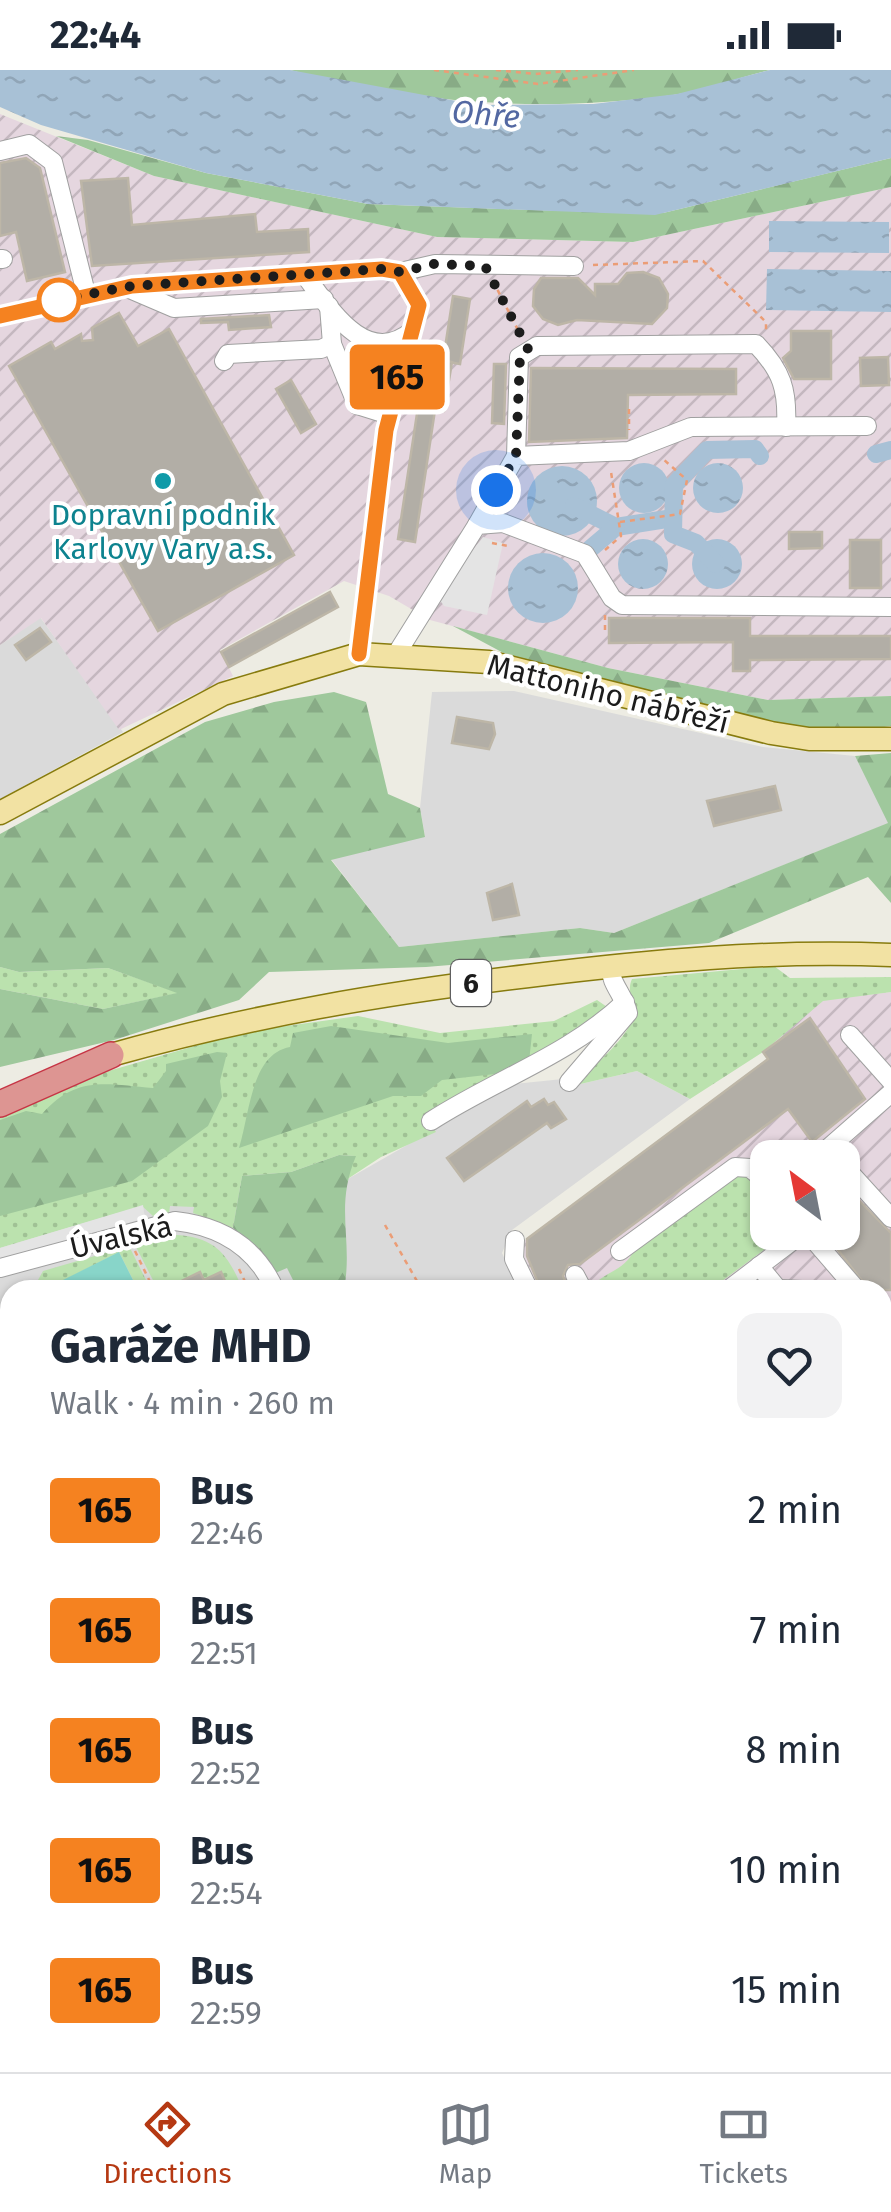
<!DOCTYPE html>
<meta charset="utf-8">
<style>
:root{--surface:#fff;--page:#f2f2f3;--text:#1f2937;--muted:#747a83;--line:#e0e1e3;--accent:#b53913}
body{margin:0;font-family:"Fira Sans",sans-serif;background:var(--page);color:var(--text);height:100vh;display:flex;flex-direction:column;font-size:38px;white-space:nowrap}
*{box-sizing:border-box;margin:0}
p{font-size:32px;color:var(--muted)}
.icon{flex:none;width:55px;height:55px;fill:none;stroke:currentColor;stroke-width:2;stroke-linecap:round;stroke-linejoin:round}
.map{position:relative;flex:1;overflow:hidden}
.panel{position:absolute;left:0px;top:1210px;width:892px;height:792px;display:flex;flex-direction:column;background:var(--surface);border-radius:30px 30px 0 0;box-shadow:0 2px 8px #0004}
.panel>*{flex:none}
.badge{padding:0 20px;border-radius:8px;font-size:35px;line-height:65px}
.needle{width:65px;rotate:328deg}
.controls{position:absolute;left:750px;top:1070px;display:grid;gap:20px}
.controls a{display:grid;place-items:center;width:110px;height:110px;border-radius:20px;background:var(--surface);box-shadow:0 2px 8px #0004;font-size:50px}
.you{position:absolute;width:50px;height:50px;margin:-25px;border:8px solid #fff;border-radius:50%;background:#1a73e8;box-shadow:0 0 0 15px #1a73e833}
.map>.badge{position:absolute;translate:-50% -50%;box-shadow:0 0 0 5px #fff}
.round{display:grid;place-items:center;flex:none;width:105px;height:105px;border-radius:20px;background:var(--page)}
.overview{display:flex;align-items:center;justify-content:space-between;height:170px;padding:0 50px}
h1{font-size:48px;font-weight:700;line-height:75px}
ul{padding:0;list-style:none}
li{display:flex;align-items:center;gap:30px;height:120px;padding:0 50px}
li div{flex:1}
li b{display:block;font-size:38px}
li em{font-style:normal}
li .badge{min-width:110px;font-weight:700;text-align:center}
.status{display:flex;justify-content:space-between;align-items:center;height:70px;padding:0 50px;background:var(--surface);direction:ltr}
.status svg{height:28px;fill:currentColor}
.tabs{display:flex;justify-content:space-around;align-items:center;height:140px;border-top:2px solid var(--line);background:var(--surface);font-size:28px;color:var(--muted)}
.tabs a{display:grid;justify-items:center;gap:5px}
.tabs .selected{color:var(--accent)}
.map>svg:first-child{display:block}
.residential{fill:#dadada}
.industrial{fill:url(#industrial-furrows);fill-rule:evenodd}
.grass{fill:url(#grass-dots)}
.forest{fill:url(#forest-firs)}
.pitch{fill:#88d5c9}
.parking{fill:#e4e4e4}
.water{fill:url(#water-ripples)}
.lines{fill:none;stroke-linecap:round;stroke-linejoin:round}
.canal{stroke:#a8c1d6;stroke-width:18}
.building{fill:#b2aea6;stroke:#bdb6a7;stroke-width:2.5}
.minor-casing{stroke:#a0a0a0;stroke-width:20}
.major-casing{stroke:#877b0e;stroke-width:25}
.highway-casing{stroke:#c63545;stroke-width:28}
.path{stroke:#eb9d76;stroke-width:2.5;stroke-dasharray:5 5;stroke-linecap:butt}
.minor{stroke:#fff;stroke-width:18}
.major{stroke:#f2e2a3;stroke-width:22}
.highway{stroke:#dd9592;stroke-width:25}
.line-casing{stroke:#fff;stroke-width:22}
.line{stroke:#f58220;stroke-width:15}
.walk{stroke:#1c1c1c;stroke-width:10;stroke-dasharray:0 18}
.stop-dot{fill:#fff;stroke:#f58220;stroke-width:5}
.culture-dot{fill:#0f9aa8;stroke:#fff;stroke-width:4}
.labels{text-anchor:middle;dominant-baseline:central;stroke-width:8;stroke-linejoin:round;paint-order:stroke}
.shield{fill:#fff;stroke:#606060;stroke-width:2.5}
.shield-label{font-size:28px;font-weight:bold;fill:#1c1c1c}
.culture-label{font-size:30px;fill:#0d838f;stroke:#fff}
.street-label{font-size:30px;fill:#1c1c1c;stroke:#fff}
.water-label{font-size:32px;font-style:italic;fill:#5368a2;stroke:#fff}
</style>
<div class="status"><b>22:44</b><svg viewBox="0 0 49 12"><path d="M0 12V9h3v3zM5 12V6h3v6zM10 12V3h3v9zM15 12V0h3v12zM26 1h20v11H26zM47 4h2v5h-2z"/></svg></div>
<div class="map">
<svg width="891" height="2002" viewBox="0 0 891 2002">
<defs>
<pattern id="industrial-furrows" width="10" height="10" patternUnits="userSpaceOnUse" patternTransform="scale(2.5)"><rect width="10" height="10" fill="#e5d6df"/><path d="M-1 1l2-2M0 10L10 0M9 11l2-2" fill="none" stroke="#c4b7bf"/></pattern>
<pattern id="grass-dots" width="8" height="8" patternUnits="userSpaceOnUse" patternTransform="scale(2.5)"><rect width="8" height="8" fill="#bbe2ae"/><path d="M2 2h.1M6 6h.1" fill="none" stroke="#a0c195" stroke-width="1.8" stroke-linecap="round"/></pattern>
<pattern id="forest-firs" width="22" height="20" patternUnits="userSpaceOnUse" patternTransform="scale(2.5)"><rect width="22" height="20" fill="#9fc89c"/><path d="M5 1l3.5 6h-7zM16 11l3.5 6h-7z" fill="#88ab86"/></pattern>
<pattern id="water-ripples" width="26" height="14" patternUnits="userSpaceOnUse" patternTransform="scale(2.5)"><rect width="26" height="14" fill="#a8c1d6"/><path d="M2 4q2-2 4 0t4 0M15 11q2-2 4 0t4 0" fill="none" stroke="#90a5b7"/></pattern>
</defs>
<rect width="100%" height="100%" fill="#edece3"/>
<!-- residential -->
<g class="residential">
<path d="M40,547l83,115 -123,67v-154z"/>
<path d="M514,621l249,56 92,9 34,67 -275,110 -34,-5 -181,19 -68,-88 94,-23 -5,-28 12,-116z"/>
<path d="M637,1001l53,28 -178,131 -10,23 17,37h-509v772l856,1 -4,9h-862v-824l143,-43 203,-25 168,-96 49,-5 13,6z"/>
<path d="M882,1614l9,105v211l-8,21z"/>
</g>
<!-- industrial -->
<g class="industrial">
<path d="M0,44l154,62 283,61 196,5 258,-55v509l-123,4 -160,-32 -178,-48 -41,-24 -45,-15 -124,69 13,26 -114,54 -78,-112 -41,27z"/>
<path d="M891,922v517l-9,-2v-217h-343l-20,-45 248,-186 -4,-7 60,-52zM768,1088h74v74h-74z"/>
</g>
<!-- grass -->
<g class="grass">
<path d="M774,896l16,12 101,-1v15l-68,9 -60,51 -73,47 -53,-28 -61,14c16,-19 42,-38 54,-60 8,-15 -5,-32 2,-46z"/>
<path d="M0,897l19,5 89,-4 71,25 -76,16 -103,-20z"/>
<path d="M597,930l13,9 -29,29 -153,80 8,14 -55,25 -35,23 9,-24 -16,-1 -48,17 -49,4 -9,52 -40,-15 1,-6 -24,-1 -1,8 -16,2 -11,-10 -142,42v-136l105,-40 138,-40 115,-16 82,17 114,-12z"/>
<path d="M746,1104l21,16 1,42 19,1 -7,5 -70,52h-121c12,-18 36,-18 45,-40l96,-73z"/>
<path d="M177,1165c40,3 51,20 66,55l-39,-10 -4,-8 -24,11 3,7h-21l-23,-45z"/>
<path d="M129,1176l22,44h-13l-19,-38 -64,33 3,5h-19l-1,-10 5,-9z"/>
<path d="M221,1992h331l6,10h-347z"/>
<path d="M736,1992h115v1l-3,9h-114z"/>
<path d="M558,1993h172l-3,9h-163z"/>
</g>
<!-- forest -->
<g class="forest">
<path d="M290,0h480c-32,8 -65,20 -97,25 -128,18 -258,9 -383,-25z"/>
<path d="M56,66l32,4 118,33 162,31 164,6 131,3 228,-55v29l-258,55 -196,-5 -283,-61z"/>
<path d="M453,556l155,42 160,32 123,-4v30l-41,6 -75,-8 -262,-66z"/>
<path d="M334,622l32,10 22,92 32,14 5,29 -94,23 68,87 181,-19 34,5 274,-110 -33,-67 36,-3v150l-23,-26 -159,66 -283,24 -157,5 -30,28 -125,40 -114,27v-78l103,20 74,-16 -69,-25 -89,4 -19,-5v-133l205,-112 69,-20z"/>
<path d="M331,956l117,17 84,-9 -3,28 -34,12 -53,6 -21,16h-28l-154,52c11,-35 12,-94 51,-101l3,-14z"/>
<path d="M217,982l10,1 -7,28 2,16 -14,29 -76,55 -132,35v-96l26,-9 16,3c34,-39 64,-30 111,-26l13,-17v-7z"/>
<path d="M339,1085l17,1c-21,50 -4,80 -11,128l5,6h-52l-11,-22 -14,6 -12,-23 -28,-23 9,-52 49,-4z"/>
</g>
<!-- pitch -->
<path class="pitch" d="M119,1182l19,38h-80l-3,-6z"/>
<!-- parking -->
<g class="parking">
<path d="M483,467l20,6 -16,72 -43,-9 -7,-10z"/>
<path d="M143,1135l2,13 -145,43v-13z"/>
</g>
<!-- water -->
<g class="water">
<path d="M0,0h290l188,35 115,-1 84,-10 93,-24h121v88l-236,57 -287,-11 -162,-31 -165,-48 -41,-18z"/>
<path d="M769,151l120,1v31l-120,-1z"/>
<path d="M767,199l124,2v41l-125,-2z"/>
<circle cx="718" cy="418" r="25"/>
<circle cx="644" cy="418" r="25"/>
<circle cx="562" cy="431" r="35"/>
<circle cx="643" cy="494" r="25"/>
<circle cx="717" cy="494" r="25"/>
<circle cx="543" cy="518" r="35"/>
<path d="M305,1993h128l-2,9h-113z"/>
</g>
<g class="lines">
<!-- canal -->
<g class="canal">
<path d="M876,384l15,-4"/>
<path d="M574,436l42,21 57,-9"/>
<path d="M590,479l26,-22"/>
<path d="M716,494l-20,-21 -23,-9 1,-49 33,-35 48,-1 5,7"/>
</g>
</g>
<!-- building -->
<g class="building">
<path d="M26,88l14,10 25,104 -38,9 -11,-49 -16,4v-73z"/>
<path d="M128,108l4,47 123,-11 2,18 51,-3 1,23 -217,14 -11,-85z"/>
<path d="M643,202l16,6 9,16 -1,14 -15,16 -75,-4 -19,5 -15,-6 -10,-13 1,-17 7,-11h37l17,17v-11h23l9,-11z"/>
<path d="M453,226l17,3 -10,65 -17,-3z"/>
<path d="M119,243l19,33 31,-17 125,226 -136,76 -149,-265 42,-24 4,7 26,-15 1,7 11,-1 -1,-12z"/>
<path d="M269,245l2,12 -42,3 -1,-8 -27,1v-4z"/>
<path d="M791,261h40v48h-37l-11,-21 8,-7z"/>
<path d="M888,287l1,28 -28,1 -1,-28z"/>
<path d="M435,289l17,3 -8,49 -9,-1 -20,132 -17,-3 20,-132 10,2z"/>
<path d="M494,294h12l-2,60 -12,-1z"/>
<path d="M531,298l205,1v25l-108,1 -1,43 -98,4z"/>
<path d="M291,310l25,44 -15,9 -25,-44z"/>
<path d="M789,462h33v16l-33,1z"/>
<rect x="850" y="470" width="31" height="48"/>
<path d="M330,522l8,15 -109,60 -8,-15z"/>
<path d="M609,548h141v18h141v23l-141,1v11h-17v-29l-124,1z"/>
<path d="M40,558l11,14 -25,18 -11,-15z"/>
<path d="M457,647l36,6 2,11 -6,15 -37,-6z"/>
<path d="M775,716l6,24 -67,16 -7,-25z"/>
<path d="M512,814l7,31 -26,5 -6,-27z"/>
<path d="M810,948l55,81 -53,43 -24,-33 -208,155 -12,1 -5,11 6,14h-28l-14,-34v-17l241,-180 -5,-7z"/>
<path d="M544,1029l4,6 6,-3 12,17 -15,9 -4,-5 -83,58 -17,-23 80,-57 4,6z"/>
<path d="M842,1113l49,50v57h-22l-45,-58h18z"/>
<path d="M200,1202l4,8 17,-8 8,18h-66z"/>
</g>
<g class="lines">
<defs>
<g id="minor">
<path d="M0,81l29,-7 24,18 33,131"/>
<path d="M0,189h3"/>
<path d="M400,202l35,-8 139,2"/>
<path d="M304,204c25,33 61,95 108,57"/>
<path d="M125,217l49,21 150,-9"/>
<path d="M329,236l3,38 25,61 32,10"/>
<path d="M0,246l132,-30 250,-17 18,3 19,33 -33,125 -27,224"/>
<path d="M224,291l4,-7 93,-5 11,-5"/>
<path d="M516,386l3,-99 18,-11 219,-2c26,27 32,46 30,83"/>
<path d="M477,455l39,-69 113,-5 62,-24 176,-1"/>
<path d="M397,583l80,-128 26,-2 82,31 27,44 10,7 269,2"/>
<path d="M850,965l41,46"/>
<path d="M569,1012l59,-69c-4,-19 -17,-27 -18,-47"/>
<path d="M431,1051c65,-42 137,-65 194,-119"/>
<path d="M817,1088l74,-65"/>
<path d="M842,1094l49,54"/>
<path d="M807,1162l50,58"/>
<path d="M515,1170l-1,19 15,31"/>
<path d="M620,1181l115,-84 15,1 18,15"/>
<path d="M759,1196l19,23 24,1"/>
<path d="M0,1198l175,-47c45,5 81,26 100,69"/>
<path d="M575,1205l8,15"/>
<path d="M728,1220l76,-58"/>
<path d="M882,1250l9,9"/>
<path d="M882,1450l9,1"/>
<path d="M0,1514h1"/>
<path d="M0,1652l10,-5"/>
<path d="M0,1695l10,-5"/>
<path d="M0,1813l10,-2"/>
<path d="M882,1892l9,-2"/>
</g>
<g id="major">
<path d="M0,743l223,-119 136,-40 130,8 282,71 38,6h82"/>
<path d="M111,985c138,-39 275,-62 417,-79 121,-15 241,-26 363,-21"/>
</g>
<path id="highway" d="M0,1034l111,-49"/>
</defs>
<!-- minor casing -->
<use href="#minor" class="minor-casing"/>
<!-- major casing -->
<use href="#major" class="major-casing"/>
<!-- highway casing -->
<use href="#highway" class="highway-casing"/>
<!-- path -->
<g class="path">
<path d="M434,0l104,14 96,-14"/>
<path d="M496,0l39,4 43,-4"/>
<path d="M593,195l110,-4 63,61v9"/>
<path d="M493,211l28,55"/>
<path d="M629,339v21"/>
<path d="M620,452l60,-8 7,-34 -24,-21"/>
<path d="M492,473l16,3"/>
<path d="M605,480l16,-14 -10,-64"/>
<path d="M605,545v16h4"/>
<path d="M385,1155l37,65"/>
<path d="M135,1181l19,39"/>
<path d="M239,1199l10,21"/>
<path d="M3,1261l7,13"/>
<path d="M0,1287l10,-5"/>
<path d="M0,1363l10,15"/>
<path d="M0,1443l10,-4"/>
<path d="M0,1456l10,-2"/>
<path d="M882,1478l9,2"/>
<path d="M0,1593l10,-5"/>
<path d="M0,1718l10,-5"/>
<path d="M0,1783l10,-4"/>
<path d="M0,1906l10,-6"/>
<path d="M0,1963l10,10"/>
<path d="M36,1992l17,3 10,7"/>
<path d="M555,1992l5,10"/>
<path d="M206,2002l10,-10"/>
<path d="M731,2002l3,-10"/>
<path d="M852,2002l3,-10"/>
</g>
<!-- minor -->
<use href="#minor" class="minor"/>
<!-- major -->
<use href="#major" class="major"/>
<!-- highway -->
<use href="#highway" class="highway"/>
</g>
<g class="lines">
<defs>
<path id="line" d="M0,246l132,-30 250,-17 18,3 19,33 -33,125 -27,224"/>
</defs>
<!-- line casing -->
<use href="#line" class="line-casing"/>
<!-- line -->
<use href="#line" class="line"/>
<!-- walk -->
<path class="walk" d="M59,230l73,-14 250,-17 18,3 34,-8 51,2 43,83 -8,7 -4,100 -20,34"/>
</g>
<!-- markers -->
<circle class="stop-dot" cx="59" cy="230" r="20"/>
<circle class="culture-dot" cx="163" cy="411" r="10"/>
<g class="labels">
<!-- shield labels -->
<rect class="shield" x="451" y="890" width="40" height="46" rx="8"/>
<g class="shield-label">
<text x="471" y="913">6</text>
</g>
<!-- culture labels -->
<g class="culture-label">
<text x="163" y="445">Dopravní podnik<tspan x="163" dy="34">Karlovy Vary a.s.</tspan></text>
</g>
<!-- street labels -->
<g class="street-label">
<text transform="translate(608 624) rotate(14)">Mattoniho nábřeží</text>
<text transform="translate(121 1167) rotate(-13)">Úvalská</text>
</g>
<!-- water labels -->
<g class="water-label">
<text transform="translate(486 44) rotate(5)">Ohře</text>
</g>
</g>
</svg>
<div class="controls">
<a><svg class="needle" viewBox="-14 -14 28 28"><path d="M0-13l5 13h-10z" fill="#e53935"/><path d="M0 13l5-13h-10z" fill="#747a83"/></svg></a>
</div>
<div class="you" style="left:496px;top:420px"></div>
<b class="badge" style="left:397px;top:307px;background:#f58220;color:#111">165</b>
<section class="panel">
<div class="overview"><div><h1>Garáže MHD</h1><p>Walk · 4 min · 260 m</p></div><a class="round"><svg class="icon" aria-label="heart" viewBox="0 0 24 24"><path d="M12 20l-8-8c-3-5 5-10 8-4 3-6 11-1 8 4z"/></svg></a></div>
<ul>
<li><span class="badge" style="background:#f58220;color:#111">165</span><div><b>Bus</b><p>22:46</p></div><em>2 min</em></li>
<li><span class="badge" style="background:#f58220;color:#111">165</span><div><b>Bus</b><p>22:51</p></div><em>7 min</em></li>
<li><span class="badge" style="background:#f58220;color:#111">165</span><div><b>Bus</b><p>22:52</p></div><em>8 min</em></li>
<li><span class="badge" style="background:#f58220;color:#111">165</span><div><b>Bus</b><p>22:54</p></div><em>10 min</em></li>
<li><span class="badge" style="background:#f58220;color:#111">165</span><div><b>Bus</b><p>22:59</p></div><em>15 min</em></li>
</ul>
</section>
</div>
<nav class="tabs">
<a class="selected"><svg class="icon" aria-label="directions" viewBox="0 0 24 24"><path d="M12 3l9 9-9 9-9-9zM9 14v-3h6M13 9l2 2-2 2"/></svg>Directions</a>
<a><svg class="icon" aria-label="map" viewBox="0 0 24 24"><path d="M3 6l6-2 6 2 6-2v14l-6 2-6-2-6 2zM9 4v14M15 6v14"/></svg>Map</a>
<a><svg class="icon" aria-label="tickets" viewBox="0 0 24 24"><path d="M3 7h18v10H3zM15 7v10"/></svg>Tickets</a>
</nav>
